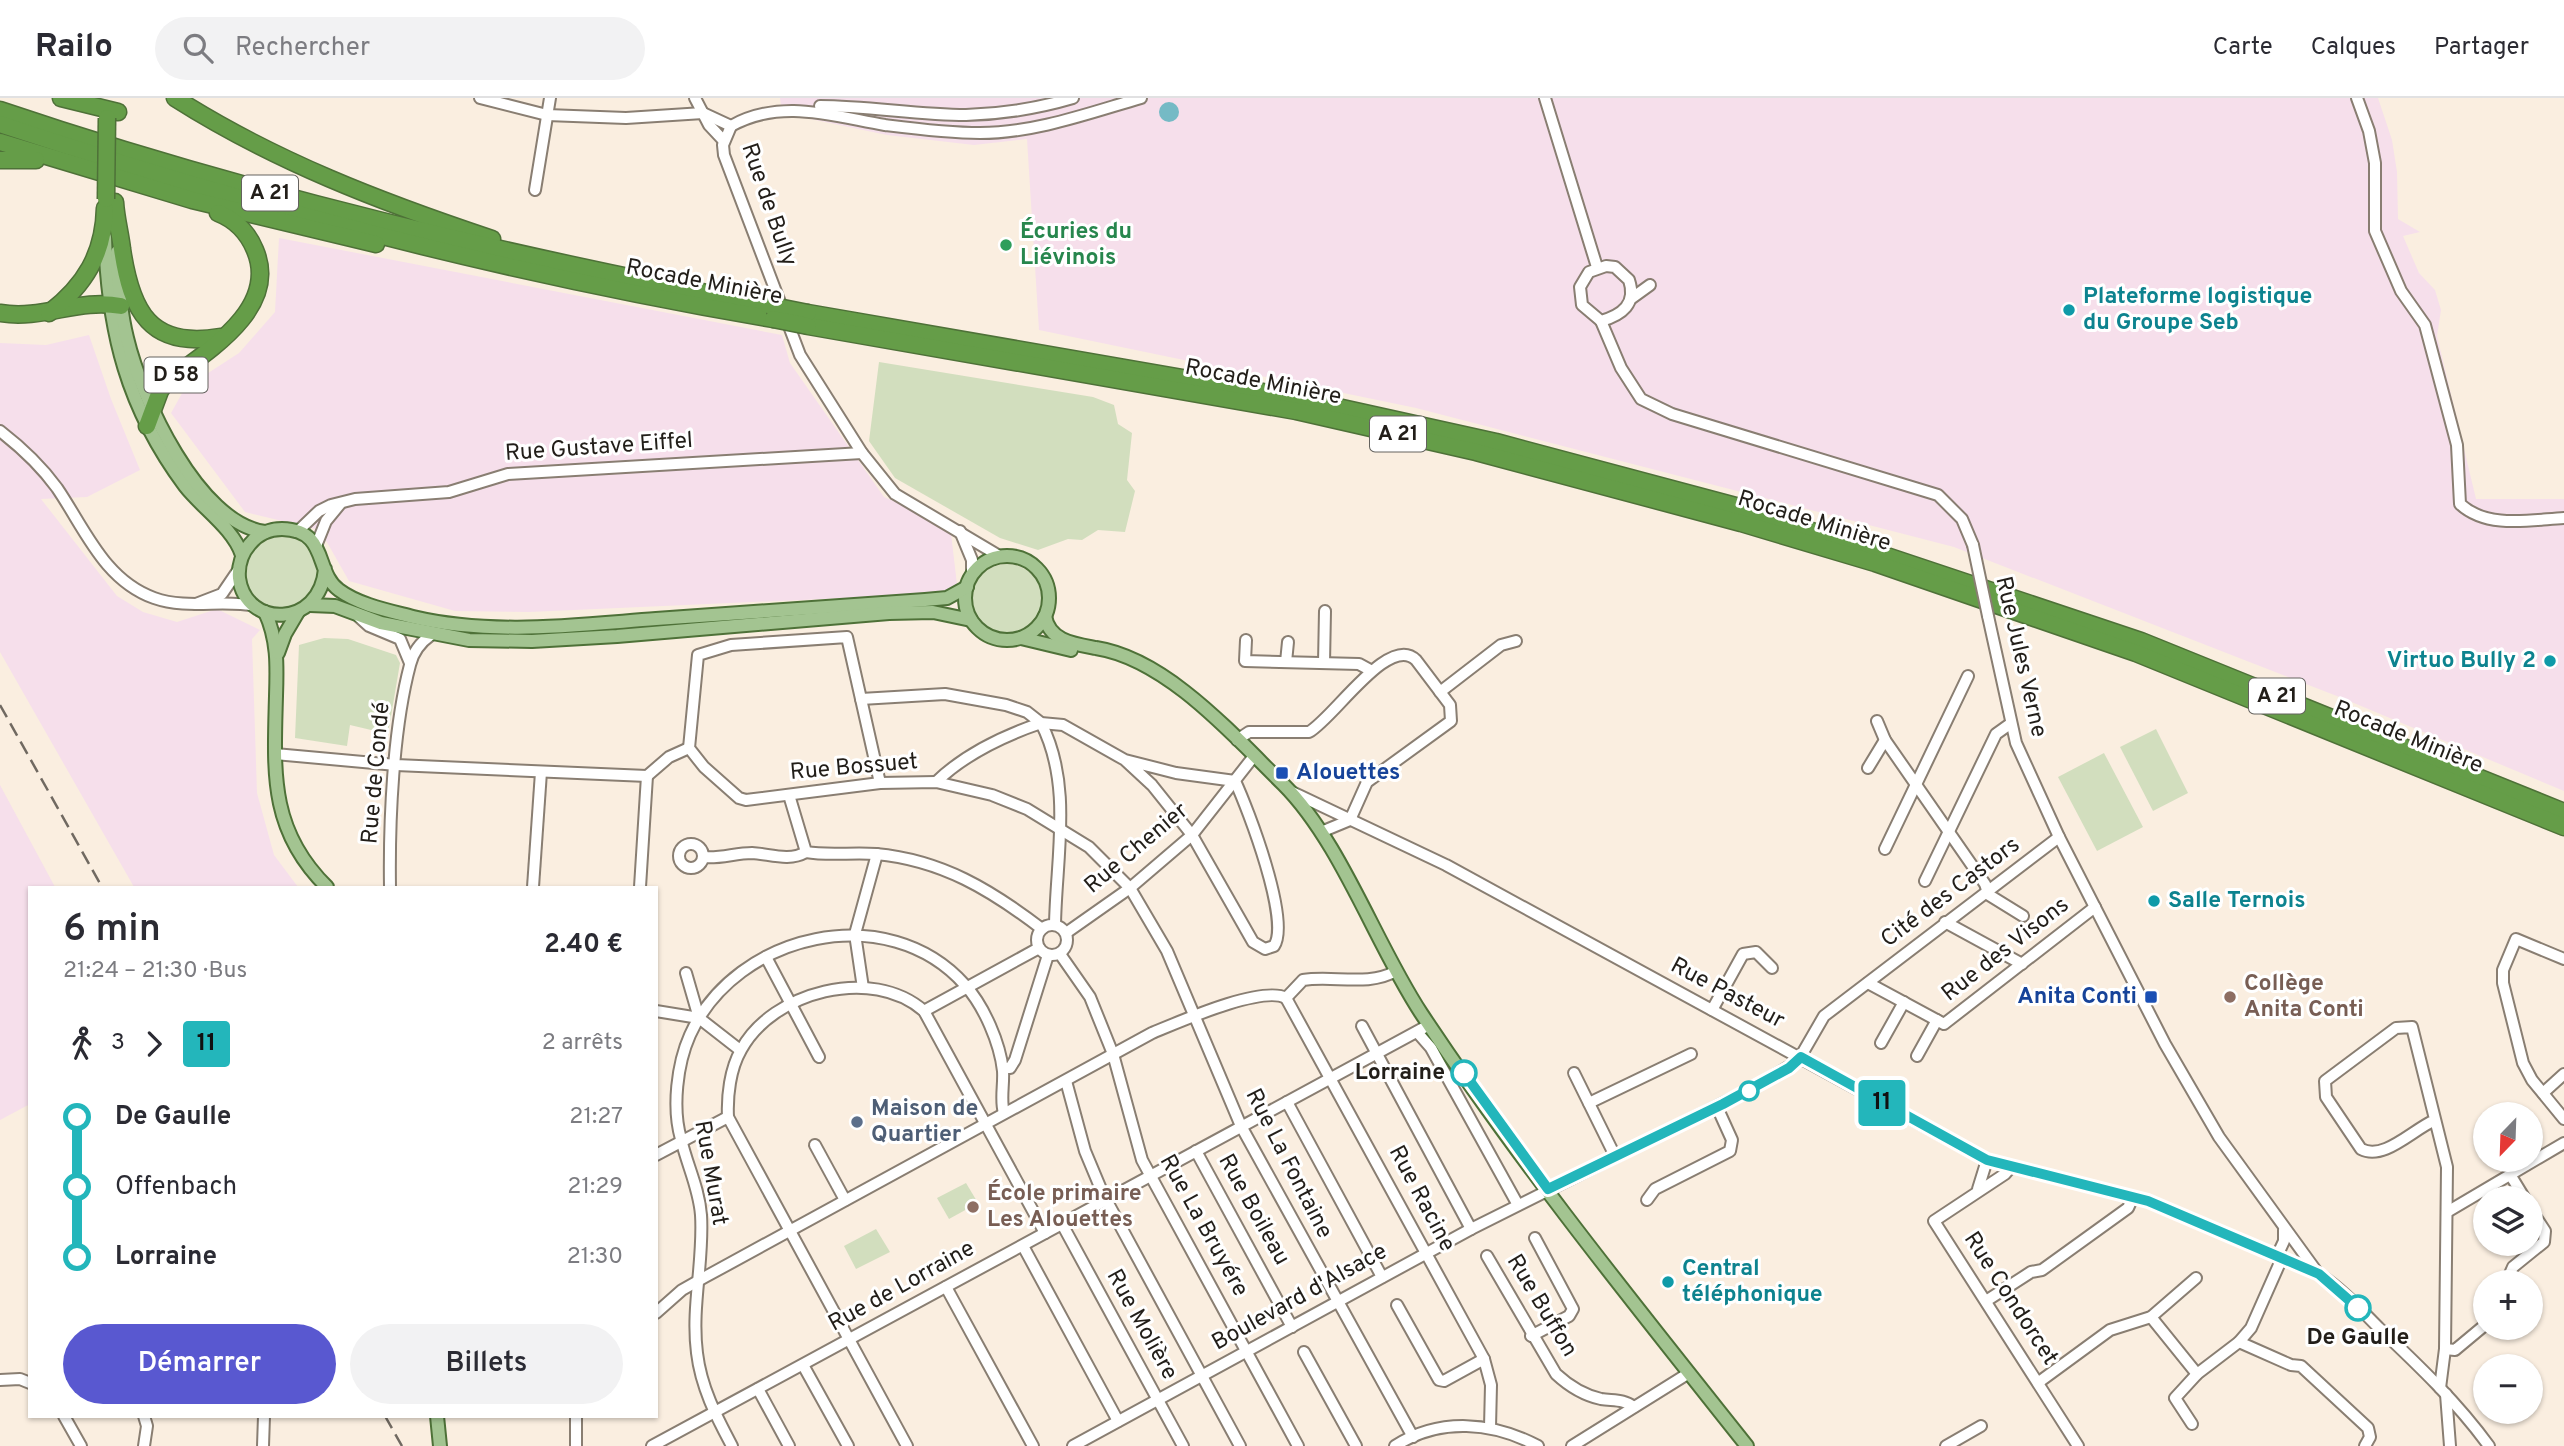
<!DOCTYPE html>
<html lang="fr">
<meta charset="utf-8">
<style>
:root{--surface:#fff;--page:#f2f2f3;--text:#2b2b33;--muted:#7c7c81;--line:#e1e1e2;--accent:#5958d0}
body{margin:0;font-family:Overpass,sans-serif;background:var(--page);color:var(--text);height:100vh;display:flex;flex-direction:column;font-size:26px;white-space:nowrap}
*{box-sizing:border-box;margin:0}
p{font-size:23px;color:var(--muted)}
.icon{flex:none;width:38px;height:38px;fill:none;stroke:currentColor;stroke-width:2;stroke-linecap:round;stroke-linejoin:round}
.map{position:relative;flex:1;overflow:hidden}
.sheet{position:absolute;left:28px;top:788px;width:630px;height:532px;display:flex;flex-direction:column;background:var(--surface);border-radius:0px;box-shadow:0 2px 5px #0004}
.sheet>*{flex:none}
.badge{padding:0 14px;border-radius:5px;font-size:24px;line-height:46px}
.needle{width:46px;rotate:203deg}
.buttons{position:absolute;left:2473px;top:1004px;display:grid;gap:14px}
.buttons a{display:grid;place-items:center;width:70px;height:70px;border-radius:50%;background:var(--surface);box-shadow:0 2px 5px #0004;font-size:35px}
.map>.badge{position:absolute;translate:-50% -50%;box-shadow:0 0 0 4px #fff}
.legs{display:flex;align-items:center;gap:10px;height:77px;padding:0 35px;font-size:23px}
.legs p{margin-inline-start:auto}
.headline{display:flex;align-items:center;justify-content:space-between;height:119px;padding:0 35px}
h1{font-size:38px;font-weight:600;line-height:52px}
.primary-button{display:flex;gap:14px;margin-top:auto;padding:14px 35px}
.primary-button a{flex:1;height:80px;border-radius:42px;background:var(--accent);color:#fff;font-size:28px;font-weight:600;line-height:80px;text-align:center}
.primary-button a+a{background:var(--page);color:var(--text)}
ul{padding:0 35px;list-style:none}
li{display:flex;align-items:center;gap:24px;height:70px;font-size:26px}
li i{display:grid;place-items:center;width:10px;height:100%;margin:0 9px;background:currentColor}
li i::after{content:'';width:18px;height:18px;margin:-9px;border:5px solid;border-radius:50%;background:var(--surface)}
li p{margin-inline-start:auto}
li:first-child i{background:linear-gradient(#0000 50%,currentColor 0)}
li:last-child i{background:linear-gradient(currentColor 50%,#0000 0)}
header{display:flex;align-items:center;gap:42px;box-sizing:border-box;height:98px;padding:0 35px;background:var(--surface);border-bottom:2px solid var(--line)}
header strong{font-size:33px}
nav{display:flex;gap:38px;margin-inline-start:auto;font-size:24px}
.search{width:490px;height:63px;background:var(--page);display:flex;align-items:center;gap:18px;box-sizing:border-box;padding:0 24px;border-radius:38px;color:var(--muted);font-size:26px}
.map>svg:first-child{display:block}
.industrial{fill:#f6dfeb}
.green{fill:#d2debe}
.water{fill:#75bac5}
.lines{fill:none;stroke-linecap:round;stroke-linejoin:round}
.minor-casing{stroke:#897e72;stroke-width:14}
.major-casing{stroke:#4e7138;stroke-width:16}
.highway-casing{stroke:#4e7138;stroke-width:19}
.minor{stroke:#fff;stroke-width:10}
.major{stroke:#a3c491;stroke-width:12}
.highway{stroke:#659d48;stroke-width:16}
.rail{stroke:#706961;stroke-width:2.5;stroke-dasharray:14 7;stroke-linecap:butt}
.minor-bridge-casing{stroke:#897e72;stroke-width:14;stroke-linecap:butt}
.highway-bridge-casing{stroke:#4e7138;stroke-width:19;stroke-linecap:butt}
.minor-bridge{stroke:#fff;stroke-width:10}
.highway-bridge{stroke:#659d48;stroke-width:16}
.line-1-casing{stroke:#fff;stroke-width:16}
.line-1{stroke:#23b6bb;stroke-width:10}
.leisure-dot{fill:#2e9e5b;stroke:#fff;stroke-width:2.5}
.culture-dot{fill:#0f9aa8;stroke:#fff;stroke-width:2.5}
.transit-dot{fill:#1a4fb4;stroke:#fff;stroke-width:2.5}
.education-dot{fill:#8d6e63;stroke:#fff;stroke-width:2.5}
.stop-1-dot{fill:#fff;stroke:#23b6bb;stroke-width:3.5}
.service-dot{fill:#5c6f8a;stroke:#fff;stroke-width:2.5}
.labels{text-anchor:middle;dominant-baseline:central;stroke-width:6;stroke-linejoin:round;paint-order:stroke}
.shield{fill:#fff;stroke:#64625e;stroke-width:2}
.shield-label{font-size:21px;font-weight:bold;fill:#221e19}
.street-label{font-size:23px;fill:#221e19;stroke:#fff}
.leisure-label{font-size:23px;font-weight:bold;fill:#27864d;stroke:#fff;text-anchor:start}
.culture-label{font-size:23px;font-weight:bold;fill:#0d838f;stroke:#fff;text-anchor:start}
.transit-label{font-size:23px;font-weight:bold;fill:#164399;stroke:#fff;text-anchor:start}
.education-label{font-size:23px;font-weight:bold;fill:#785e54;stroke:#fff;text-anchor:start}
.stop-label{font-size:23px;font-weight:bold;fill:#221e19;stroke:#fff;text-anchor:end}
.service-label{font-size:23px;font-weight:bold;fill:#4e5e75;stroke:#fff;text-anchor:start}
</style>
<header>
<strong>Railo</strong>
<div class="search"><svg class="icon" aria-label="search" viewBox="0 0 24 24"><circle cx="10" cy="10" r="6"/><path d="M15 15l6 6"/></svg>Rechercher</div>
<nav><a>Carte</a><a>Calques</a><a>Partager</a></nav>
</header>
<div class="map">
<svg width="2564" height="1348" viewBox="0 0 2564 1348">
<rect width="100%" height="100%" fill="#faeee0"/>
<!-- industrial -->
<g class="industrial">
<path d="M780,0h1598l14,42 5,32 1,47 22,13 -17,4 16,37 16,17 6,20 -4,26 39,163h88v292l-222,-93 -388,-151 -538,-139 -377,-78 -12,-191 -53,6 -87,-10 -105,-22z"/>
<path d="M279,140l503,97 8,28 94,134 66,28 8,68 -429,19 -74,-1 -106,-30 -29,-51 -75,-18 -74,-99 14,-25 54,-35 36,-41z"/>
<path d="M89,237l22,64 29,71 -53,27 -46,2 76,97 26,16 34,10 40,-13 43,21 -8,9 5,154 17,62 24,32h-164l-134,-235v-309l46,2z"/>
<path d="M0,687l55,102h-25v217l-30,16z"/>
</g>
<!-- green -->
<g class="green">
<path d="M879,264l214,35 21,8 4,19 14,9 -5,47 8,11 -10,41 -27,-2 -16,10 -14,-1 -30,11 -38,-12 -105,-60 -26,-37z"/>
<circle cx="282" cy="473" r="37"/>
<circle cx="1007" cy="501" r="35"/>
<path d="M324,540l24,1 48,16 4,8 -12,71 -38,-9 -3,21 -52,-8 4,-93z"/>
<path d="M2156,631l32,64 -35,18 -33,-64z"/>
<path d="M2104,655l39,74 -46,24 -39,-74z"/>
<path d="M966,1085l12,20 -29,16 -12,-21z"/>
<path d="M876,1131l14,23 -34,17 -12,-23z"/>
</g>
<!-- water -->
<circle class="water" cx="1169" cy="14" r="10"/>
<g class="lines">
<defs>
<g id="minor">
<path d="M480,0l67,17 79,3 77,-5 28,13"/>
<path d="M695,0l14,27 15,16"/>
<path d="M1545,0l52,169"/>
<path d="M2357,0l12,33 6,32v68l26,60 24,34 32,120 3,59c27,25 70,16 104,14"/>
<path d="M820,8c49,0 97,9 146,9 36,-1 73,-7 107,-17"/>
<path d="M731,28l-8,19 1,10 76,200 62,98 33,41 106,63"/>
<path d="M731,28c50,-28 101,-10 154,-1 32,4 63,8 95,8 55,0 109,-20 161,-35"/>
<path d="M535,92l15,-92"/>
<path d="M1606,168l9,1 14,13c8,24 -7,35 -28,41l-19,-16 -2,-18 9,-15z"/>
<path d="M1632,200l18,-13"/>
<path d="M1601,223l20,47 20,31 31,15 266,81 24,24 11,26"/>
<path d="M0,333c22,17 41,35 57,57 28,41 47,92 97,110 34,12 68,1 101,8"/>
<path d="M960,433l12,29v15"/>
<path d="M297,434l22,-21 12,-6 24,-6 94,-7 59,-18 354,-21"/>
<path d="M316,448l10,-25 14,-17"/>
<path d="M196,506l26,-10 17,-25"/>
<path d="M1988,518l28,127 43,94 106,207 54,93 98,135"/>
<path d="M359,519l10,9 31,13 10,24"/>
<path d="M1246,542l-1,21 114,3 11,6"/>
<path d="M1286,564l2,-20"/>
<path d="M1324,565l1,-52"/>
<path d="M1440,594l61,-47 15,-4"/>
<path d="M861,601l84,-5 61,11 21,7 14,11 22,2 62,35 27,25 40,50 61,107 12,7 9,-3c17,-25 -26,-137 -39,-165l-59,-8 -51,-13"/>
<path d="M1877,623l8,19 100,144 4,11 34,21"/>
<path d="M1237,642l12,-8h60c25,-14 80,-99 107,-72l34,45 1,16 -84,61 -17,38 -29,12"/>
<path d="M275,656l121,11 251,11"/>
<path d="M1868,670l17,-28"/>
<path d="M647,678l22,-19 20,-9"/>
<path d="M936,684c29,-28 67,-46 105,-59 32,62 15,135 14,202"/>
<path d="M880,685l-33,-146 -116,8 -33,10 -9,93 15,19 35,31 7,2 134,-17 56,-1 56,13 35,14 62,38 41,41 37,63 74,175 172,311"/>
<path d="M1290,693l156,74 541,295 161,41 171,73c23,15 41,35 60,54 39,37 78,74 110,118"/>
<path d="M789,697l17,57c23,4 47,0 70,2 66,6 115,36 166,75"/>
<circle cx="691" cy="758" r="12"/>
<path d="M1885,751l83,-173"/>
<path d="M703,759c17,2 32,-4 49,-4 18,1 37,9 54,-1"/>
<path d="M1925,783l71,-147 14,-10"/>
<path d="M390,789c-1,-66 3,-158 20,-222 3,-13 11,-23 21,-30"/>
<path d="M533,789l8,-115"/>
<path d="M640,789l7,-111"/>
<path d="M1945,824l77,42"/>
<circle cx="1052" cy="842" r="15"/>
<path d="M1066,835l64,-45 62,-53 62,-79"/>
<path d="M1060,856l30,43 23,57 29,106 156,286"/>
<path d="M766,859l53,100"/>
<path d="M2564,861l-48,-20 -13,31v13l20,80 9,17 32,39"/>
<path d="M686,875l13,45"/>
<path d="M1868,885l76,41 151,-117"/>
<path d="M863,890l-8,-54 22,-80"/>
<path d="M1286,900l198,361 7,26 -1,42"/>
<path d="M1286,900l17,-18c30,-5 65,7 93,-9"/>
<path d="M1712,912l31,-56 13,-2 16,16"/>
<path d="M656,913l43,7 41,32"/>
<path d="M924,913l115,-63"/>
<path d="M1362,928l109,203"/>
<path d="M1417,934l14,16 87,157"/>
<path d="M1881,945l23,-41"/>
<path d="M1917,958l20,-36"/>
<path d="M1003,970h7l5,-8 33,-105"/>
<path d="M1574,975l41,83"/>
<path d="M1066,983l19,70 18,43 137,252"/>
<path d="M2543,995l21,-19"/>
<path d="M1287,1004l95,175"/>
<path d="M1589,1005l102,-49"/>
<path d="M2435,1022c-23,10 -51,41 -74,29l-35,-52 -1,-16 71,-53 16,-1 35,140 -2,182 -5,39"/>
<path d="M815,1047l30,55"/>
<path d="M1196,1053l96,176"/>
<path d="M656,1057l72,-38"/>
<path d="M2011,1069l-6,7 -71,47 144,225"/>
<path d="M2511,1078l14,23"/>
<path d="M1978,1091l9,-29"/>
<path d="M1647,1102l8,-11 75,-38 2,-11 -15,-33"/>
<path d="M2447,1114l117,-69"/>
<path d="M1062,1126l121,222"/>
<path d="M1023,1148l95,175"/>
<path d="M1487,1158l69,118c14,13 27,21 45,25 12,2 23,0 33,8"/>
<path d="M2277,1158l7,-15v-11"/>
<path d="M2282,1160l-31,70 -12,14 52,23 10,1 67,62 2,9 -5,9"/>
<path d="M2506,1185l7,-16 31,-25 1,-11 -15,-23"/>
<path d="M946,1189l87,159"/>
<path d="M1986,1203l45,-29 11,-2 86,-62 5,-11"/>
<path d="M1397,1207l42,75 5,1 40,-22"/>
<path d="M656,1215l26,-23 23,-13 447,-244c27,-11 110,-48 134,-35"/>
<path d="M2151,1219l46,57"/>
<path d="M1531,1238l38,-20 4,-7 -38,-71"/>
<path d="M2445,1251l10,1 30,-25"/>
<path d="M1304,1254l52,94"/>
<path d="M803,1267l45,81"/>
<path d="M0,1282l20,-1 10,4"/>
<path d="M2039,1284l71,-52 41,-13 45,-39"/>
<path d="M758,1291l31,57"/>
<path d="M2446,1296l4,52"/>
<path d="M64,1318l17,30"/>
<path d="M144,1318l3,10 -3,20"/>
<path d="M2192,1326l-17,-26 22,-24 42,-32"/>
<path d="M263,1348l1,-30"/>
<path d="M576,1348v-30"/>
<path d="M652,1348l777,-421"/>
<path d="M732,1348c-16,-30 -31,-59 -35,-93 -6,-46 7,-92 4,-138 -2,-27 -14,-50 -20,-76 -9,-31 -4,-75 9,-104 46,-102 198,-137 275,-50 19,21 35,58 38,86 1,14 -3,29 1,42"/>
<path d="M907,1348l-179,-329c-1,-21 2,-48 13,-67 31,-58 131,-85 183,-39l121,222"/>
<path d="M1073,1348l398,-217 284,-142 43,-26 26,-45 235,-179"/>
<path d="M1395,1348c45,-29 98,-24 143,0"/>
<path d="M1572,1348l117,-73"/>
<path d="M1946,1348l35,-20"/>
</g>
<g id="major">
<path d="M105,139c3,95 22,171 80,249 17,22 48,42 57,69"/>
<path d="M117,154c1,29 3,58 10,86 14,59 71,185 138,194"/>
<circle cx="1007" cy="500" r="42"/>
<path d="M325,471c-5,59 -79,60 -86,9 -1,-12 3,-25 11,-34 8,-10 20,-15 32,-15 47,1 32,43 57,61 20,15 51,21 74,27 80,19 163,8 243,2 90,-6 180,-12 269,-19l22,-2 20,-11"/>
<path d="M310,507l25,1 46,17 88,17 63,1 85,-5 272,-23 44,-1 38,8"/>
<path d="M265,514c13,28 12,54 11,84 -2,76 -7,134 51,191"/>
<path d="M1045,518c4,25 29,28 51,32 71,11 138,88 187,136 58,58 92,159 138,229 100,151 214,292 326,433"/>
<path d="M1021,540l50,12"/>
<path d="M278,555l7,-19 13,-22"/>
<path d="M437,1318l3,30"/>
</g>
<g id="highway">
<path d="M61,0l57,14"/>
<path d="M175,0c99,63 206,104 317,141"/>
<path d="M0,12c251,85 508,145 768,195"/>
<path d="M0,26c252,84 511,150 773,195"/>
<path d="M0,44l192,58 184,44"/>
<path d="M0,62h36"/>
<path d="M115,104c1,17 5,30 7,47 9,62 28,100 98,88"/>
<path d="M0,215c44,7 78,-15 121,-7"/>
<path d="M49,215c36,-28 55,-59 56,-105"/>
<path d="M808,215l489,85 199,44 247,66 398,133 423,171"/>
<path d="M808,228l488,85 180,41 265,71 134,40 261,90 428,174"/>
<path d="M147,328l13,-35 6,-9c40,-30 114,-73 89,-132 -7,-17 -19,-30 -37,-37"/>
</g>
</defs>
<!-- minor casing -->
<use href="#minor" class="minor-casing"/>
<!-- major casing -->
<use href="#major" class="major-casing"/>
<!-- highway casing -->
<use href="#highway" class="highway-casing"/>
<!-- minor -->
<use href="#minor" class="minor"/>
<!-- major -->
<use href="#major" class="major"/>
<!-- highway -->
<use href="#highway" class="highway"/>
<!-- rail -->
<g class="rail">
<path d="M0,607l102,182"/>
<path d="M385,1318l17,30"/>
</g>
<defs>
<path id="minor-bridge" d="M1973,447l15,71"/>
<g id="highway-bridge">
<path d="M106,101l1,-81"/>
<path d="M768,207l40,8"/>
<path d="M773,221l35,7"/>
</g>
</defs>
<!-- minor-bridge casing -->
<use href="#minor-bridge" class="minor-bridge-casing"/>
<!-- highway-bridge casing -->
<use href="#highway-bridge" class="highway-bridge-casing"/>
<!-- minor-bridge -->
<use href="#minor-bridge" class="minor-bridge"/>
<!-- highway-bridge -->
<use href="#highway-bridge" class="highway-bridge"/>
</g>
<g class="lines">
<defs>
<path id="line-1" d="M1464,975l84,116 175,-85 66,-36 12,-11 186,103 161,41 171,73 39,34"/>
</defs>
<!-- line-1 casing -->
<use href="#line-1" class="line-1-casing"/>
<!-- line-1 -->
<use href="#line-1" class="line-1"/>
</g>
<!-- markers -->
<circle class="leisure-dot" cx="1006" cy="147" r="7"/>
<g class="culture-dot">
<circle cx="2069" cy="212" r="7"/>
<circle cx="2550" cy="563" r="7"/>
<circle cx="2154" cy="803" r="7"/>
<circle cx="1668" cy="1184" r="7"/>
</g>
<g class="transit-dot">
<rect x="1275" y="668" width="14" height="14" rx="3.5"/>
<rect x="2144" y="892" width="14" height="14" rx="3.5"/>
</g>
<g class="education-dot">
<circle cx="2230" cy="899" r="7"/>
<circle cx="973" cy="1109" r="7"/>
</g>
<g class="stop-1-dot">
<circle cx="1464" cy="975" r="12"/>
<circle cx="1749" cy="993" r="9"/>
<circle cx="2358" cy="1210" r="12"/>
</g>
<circle class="service-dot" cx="857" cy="1024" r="7"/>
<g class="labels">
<!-- shield labels -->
<g class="shield">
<rect x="242" y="77.5" width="56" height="35" rx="5"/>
<rect x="144.5" y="259.5" width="63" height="35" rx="5"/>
<rect x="1370" y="318.5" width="56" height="35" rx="5"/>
<rect x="2249" y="580.5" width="56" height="35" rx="5"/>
</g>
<g class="shield-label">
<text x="270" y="95">A 21</text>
<text x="176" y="277">D 58</text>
<text x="1398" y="336">A 21</text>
<text x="2277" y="598">A 21</text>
</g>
<!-- street labels -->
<g class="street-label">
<text transform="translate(768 107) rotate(71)">Rue de Bully</text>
<text transform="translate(704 185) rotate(11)">Rocade Minière</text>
<text transform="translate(1263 285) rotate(11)">Rocade Minière</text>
<text transform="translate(599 350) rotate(-4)">Rue Gustave Eiffel</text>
<text transform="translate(1814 424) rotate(17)">Rocade Minière</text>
<text transform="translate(2020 559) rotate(77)">Rue Jules Verne</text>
<text transform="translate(2408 640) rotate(22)">Rocade Minière</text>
<text transform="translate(854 670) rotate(-5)">Rue Bossuet</text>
<text transform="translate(377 675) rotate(-85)">Rue de Condé</text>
<text transform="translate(1137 751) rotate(-40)">Rue Chenier</text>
<text transform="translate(1951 795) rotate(-37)">Cité des Castors</text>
<text transform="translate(2006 852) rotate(-38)">Rue des Visons</text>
<text transform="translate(1727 896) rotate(28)">Rue Pasteur</text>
<text transform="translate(1288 1066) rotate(63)">Rue La Fontaine</text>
<text transform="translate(710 1075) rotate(80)">Rue Murat</text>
<text transform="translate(1421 1101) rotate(62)">Rue Racine</text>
<text transform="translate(1253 1112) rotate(61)">Rue Boileau</text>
<text transform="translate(1203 1128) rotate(61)">Rue La Bruyére</text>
<text transform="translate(902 1189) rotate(-29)">Rue de Lorraine</text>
<text transform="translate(1300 1200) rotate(-29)">Boulevard d'Alsace</text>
<text transform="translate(2010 1201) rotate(57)">Rue Condorcet</text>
<text transform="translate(1541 1208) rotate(59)">Rue Buffon</text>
<text transform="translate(1141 1227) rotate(61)">Rue Molière</text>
</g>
<!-- leisure labels -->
<g class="leisure-label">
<text x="1020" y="134">Écuries du<tspan x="1020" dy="26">Liévinois</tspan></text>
</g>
<!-- culture labels -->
<g class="culture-label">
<text x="2083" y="199">Plateforme logistique<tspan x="2083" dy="26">du Groupe Seb</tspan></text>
<text x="2536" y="563" text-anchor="end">Virtuo Bully 2</text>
<text x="2168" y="803">Salle Ternois</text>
<text x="1682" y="1171">Central<tspan x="1682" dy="26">téléphonique</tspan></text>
</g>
<!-- transit labels -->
<g class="transit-label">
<text x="1296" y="675">Alouettes</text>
<text x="2137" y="899" text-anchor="end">Anita Conti</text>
</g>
<!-- education labels -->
<g class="education-label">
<text x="2244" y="886">Collège<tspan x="2244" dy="26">Anita Conti</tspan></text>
<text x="987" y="1096">École primaire<tspan x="987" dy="26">Les Alouettes</tspan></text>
</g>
<!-- stop labels -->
<g class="stop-label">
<text x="1445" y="975">Lorraine</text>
<text x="2358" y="1240" text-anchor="middle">De Gaulle</text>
</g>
<!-- service labels -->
<g class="service-label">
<text x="871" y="1011">Maison de<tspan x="871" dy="26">Quartier</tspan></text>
</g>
</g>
</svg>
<div class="buttons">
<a><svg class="needle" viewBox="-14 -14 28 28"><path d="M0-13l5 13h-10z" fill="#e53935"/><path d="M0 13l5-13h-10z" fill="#7c7c81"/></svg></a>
<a><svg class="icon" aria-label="layers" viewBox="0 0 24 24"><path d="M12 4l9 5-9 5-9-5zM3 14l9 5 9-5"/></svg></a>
<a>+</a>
<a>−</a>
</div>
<b class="badge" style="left:1882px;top:1005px;background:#23b6bb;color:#111">11</b>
<section class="sheet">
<div class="headline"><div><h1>6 min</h1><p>21:24 – 21:30 · Bus</p></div><b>2.40 €</b></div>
<div class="legs"><svg class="icon" aria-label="walk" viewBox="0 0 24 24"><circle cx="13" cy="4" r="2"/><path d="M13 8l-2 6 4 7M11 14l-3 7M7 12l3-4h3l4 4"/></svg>3<svg class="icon" aria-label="forward" viewBox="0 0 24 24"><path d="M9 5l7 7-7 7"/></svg><b class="badge" style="background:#23b6bb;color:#111">11</b><p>2 arrêts</p></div>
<ul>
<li><i style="color:#23b6bb"></i><b>De Gaulle</b><p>21:27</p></li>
<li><i style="color:#23b6bb"></i><span>Offenbach</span><p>21:29</p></li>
<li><i style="color:#23b6bb"></i><b>Lorraine</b><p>21:30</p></li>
</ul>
<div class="primary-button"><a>Démarrer</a><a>Billets</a></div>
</section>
</div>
